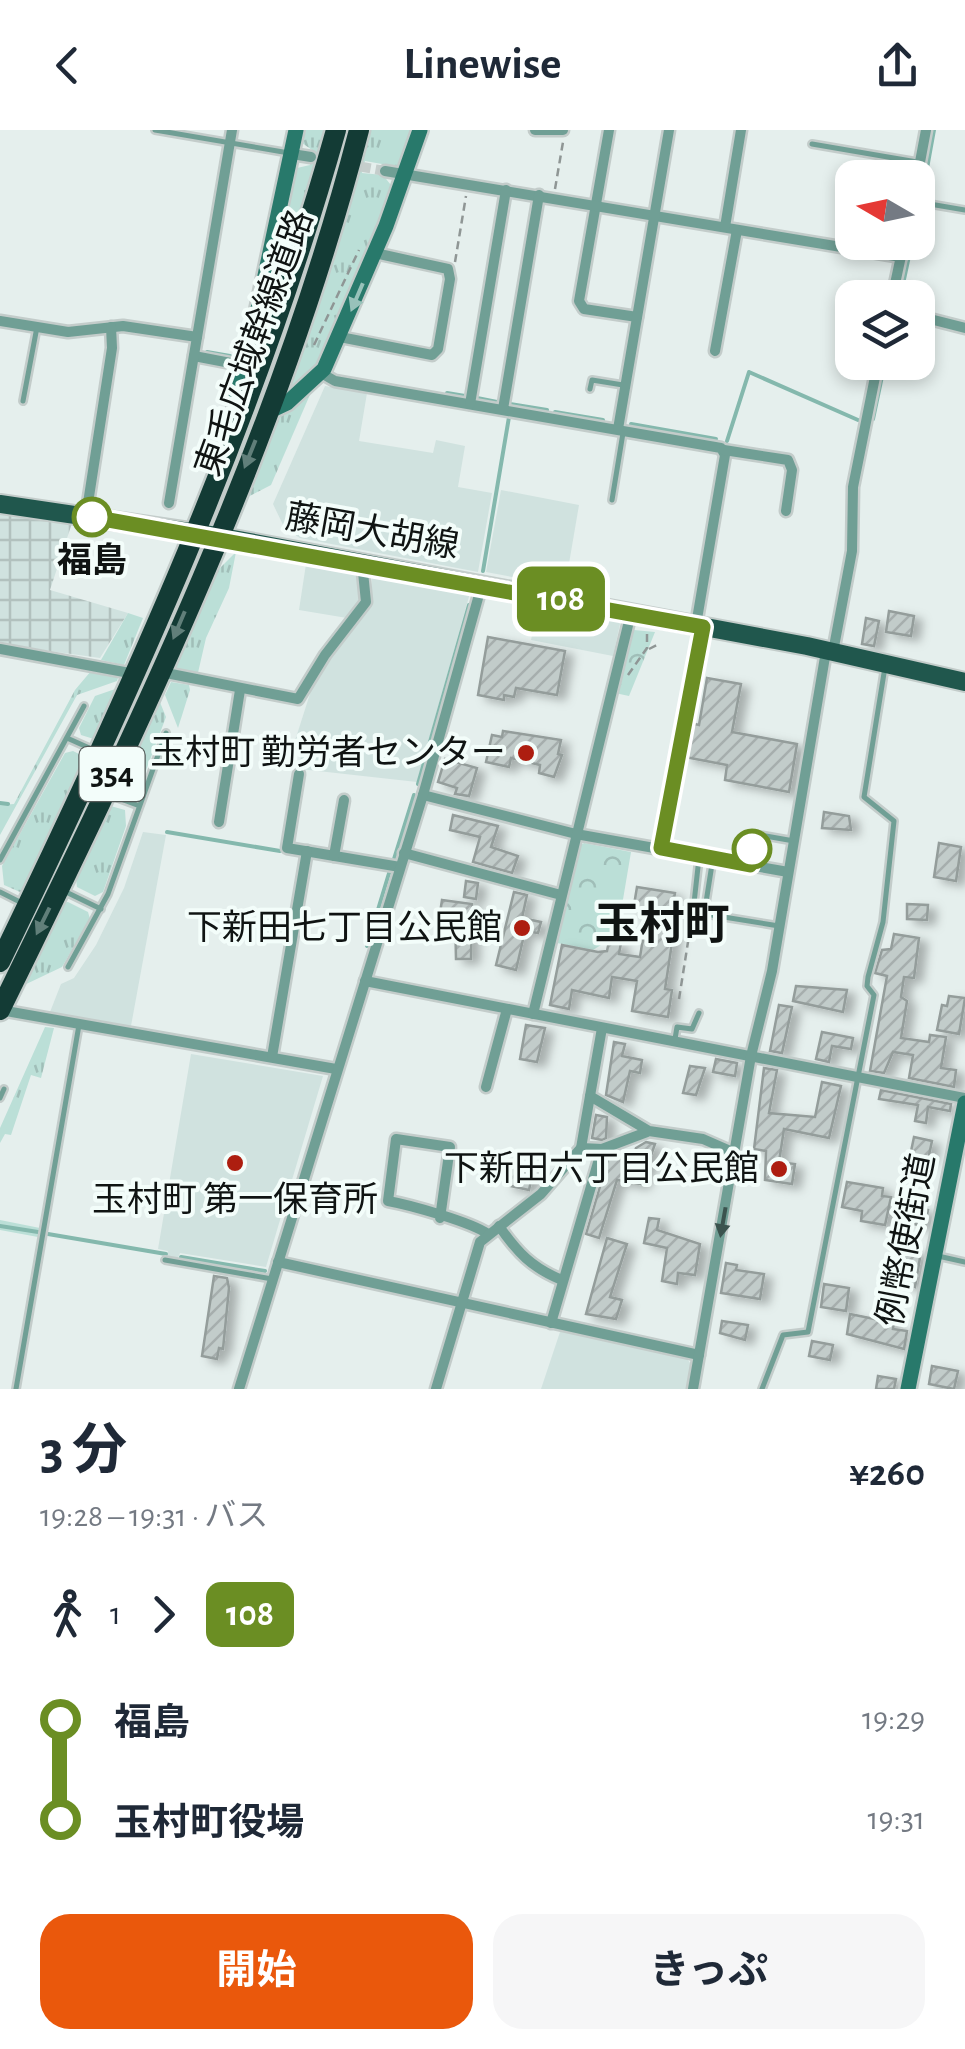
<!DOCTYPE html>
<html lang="ja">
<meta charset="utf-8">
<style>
:root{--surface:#fff;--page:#f6f6f7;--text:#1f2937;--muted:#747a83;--accent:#ea580c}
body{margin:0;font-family:"Alegreya Sans","Noto Sans JP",sans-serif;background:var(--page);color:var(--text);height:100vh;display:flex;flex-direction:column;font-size:38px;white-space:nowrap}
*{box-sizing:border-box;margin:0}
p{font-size:32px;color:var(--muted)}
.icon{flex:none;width:55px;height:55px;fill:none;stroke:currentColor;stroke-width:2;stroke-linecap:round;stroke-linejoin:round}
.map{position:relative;height:1259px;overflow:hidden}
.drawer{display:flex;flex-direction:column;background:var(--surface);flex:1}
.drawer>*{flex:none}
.badge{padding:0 20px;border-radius:15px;font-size:35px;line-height:65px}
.needle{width:65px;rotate:279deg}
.fabs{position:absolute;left:835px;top:30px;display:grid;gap:20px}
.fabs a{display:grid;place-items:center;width:100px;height:100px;border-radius:20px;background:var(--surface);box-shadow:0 5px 15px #0003;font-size:50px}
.map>.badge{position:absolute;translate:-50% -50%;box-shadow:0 0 0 5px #fff}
.legs{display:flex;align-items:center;gap:15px;height:110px;padding:0 40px;font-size:32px}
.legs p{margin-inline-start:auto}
.summary{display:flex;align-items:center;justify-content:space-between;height:170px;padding:0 40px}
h1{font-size:55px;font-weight:700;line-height:75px}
.action{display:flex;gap:20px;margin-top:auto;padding:20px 40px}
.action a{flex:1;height:115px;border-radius:30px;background:var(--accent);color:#fff;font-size:40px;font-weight:700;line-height:115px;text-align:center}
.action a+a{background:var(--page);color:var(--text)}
ul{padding:0 40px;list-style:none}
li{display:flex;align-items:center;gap:35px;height:100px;font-size:38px}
li i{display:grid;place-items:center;width:15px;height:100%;margin:0 12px;background:currentColor}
li i::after{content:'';width:25px;height:25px;margin:-12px;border:8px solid;border-radius:50%;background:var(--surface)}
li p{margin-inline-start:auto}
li:first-child i{background:linear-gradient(#0000 50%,currentColor 0)}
li:last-child i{background:linear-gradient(currentColor 50%,#0000 0)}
header{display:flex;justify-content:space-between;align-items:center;height:130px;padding:0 40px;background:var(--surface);font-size:45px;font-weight:700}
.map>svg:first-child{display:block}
.built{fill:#d0e2df}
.industrial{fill:url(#industrial-grid)}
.grass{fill:url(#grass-tufts)}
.park{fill:url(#park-crowns)}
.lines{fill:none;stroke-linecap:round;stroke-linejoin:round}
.stream{stroke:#84b8ad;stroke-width:4}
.building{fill:url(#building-hatch);stroke:#949d9b;stroke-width:2.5;filter:url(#shadow)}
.street-tunnel{stroke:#c5cecc;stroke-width:10;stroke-dasharray:10 5;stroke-linecap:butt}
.lane-casing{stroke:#c3ccca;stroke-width:10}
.street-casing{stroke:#c3ccca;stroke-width:15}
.secondary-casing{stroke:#c3ccca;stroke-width:20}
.primary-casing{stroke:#c3ccca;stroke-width:22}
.highway-casing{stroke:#c3ccca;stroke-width:25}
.path{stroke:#8f9695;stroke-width:2.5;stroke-dasharray:8 5;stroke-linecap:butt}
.lane{stroke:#709f95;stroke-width:5}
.street{stroke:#709f95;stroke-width:10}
.secondary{stroke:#28796b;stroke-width:15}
.primary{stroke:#20574d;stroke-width:18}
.highway{stroke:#133b35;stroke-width:20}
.oneway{fill:#98c2ba}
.oneway2{fill:#617f7a}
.oneway3{fill:#3b534e}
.line-1-casing{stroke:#fff;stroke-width:22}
.line-1{stroke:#6b8e23;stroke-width:15}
.stop-1-dot{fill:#fff;stroke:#6b8e23;stroke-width:5}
.poi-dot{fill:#ad1e10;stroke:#f3fdfa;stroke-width:4}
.labels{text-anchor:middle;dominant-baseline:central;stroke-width:8;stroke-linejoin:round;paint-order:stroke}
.shield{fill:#f3fdfa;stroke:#545a58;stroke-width:2.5}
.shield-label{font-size:32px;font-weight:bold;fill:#101413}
.street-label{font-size:35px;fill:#101413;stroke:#f3fdfa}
.stop-label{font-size:35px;font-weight:bold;fill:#101413;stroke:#f3fdfa}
.poi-label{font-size:35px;fill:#101413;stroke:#f3fdfa;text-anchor:end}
.district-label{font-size:45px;font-weight:bold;fill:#101413;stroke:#f3fdfa}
</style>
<header><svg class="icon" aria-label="back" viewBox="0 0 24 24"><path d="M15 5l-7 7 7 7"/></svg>Linewise<svg class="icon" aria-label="share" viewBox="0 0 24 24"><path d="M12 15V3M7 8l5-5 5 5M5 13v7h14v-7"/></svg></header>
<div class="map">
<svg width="965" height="1259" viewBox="0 0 965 1259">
<defs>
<pattern id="industrial-grid" width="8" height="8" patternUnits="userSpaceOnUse" patternTransform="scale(2.5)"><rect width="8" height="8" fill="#d0e2df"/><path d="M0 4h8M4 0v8" fill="none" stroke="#b2c1be"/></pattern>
<pattern id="grass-tufts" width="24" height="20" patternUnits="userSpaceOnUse" patternTransform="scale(2.5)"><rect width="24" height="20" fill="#bbdfd7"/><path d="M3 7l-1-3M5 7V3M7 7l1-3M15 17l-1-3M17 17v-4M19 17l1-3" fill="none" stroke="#a0beb8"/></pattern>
<pattern id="park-crowns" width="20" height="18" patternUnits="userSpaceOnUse" patternTransform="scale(2.5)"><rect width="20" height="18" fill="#bbdfd7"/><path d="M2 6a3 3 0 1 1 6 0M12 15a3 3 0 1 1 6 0" fill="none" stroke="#a0beb8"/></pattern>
<pattern id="building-hatch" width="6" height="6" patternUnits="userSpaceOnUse" patternTransform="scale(2.5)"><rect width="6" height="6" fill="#c2ccca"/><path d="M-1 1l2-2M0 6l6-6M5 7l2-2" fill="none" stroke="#a6aead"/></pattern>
<filter id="shadow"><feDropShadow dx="8" dy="4.5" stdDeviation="5" flood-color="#0004"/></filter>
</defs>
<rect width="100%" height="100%" fill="#e5efed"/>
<!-- built -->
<g class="built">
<path d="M325,256l42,7 -8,48 74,12 3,-13 29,6 -7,41 34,6 -14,79 -178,-34 -15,-9 -12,-25z"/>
<path d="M501,360l78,15 -14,82 -79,-15z"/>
<path d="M306,434l52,10 5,16 -3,11 -13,17 -48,-8z"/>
<path d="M372,445l98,18 -53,189 -117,-13 1,-16 -8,-6 22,-69 56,-75z"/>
<path d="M539,475l78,14 3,5 -7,32 -82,-16z"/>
<path d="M143,702l23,3 -35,191 -81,-14 11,-28 13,-6 22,-33 28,-57z"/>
<path d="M191,924l132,22 -57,191 -86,-14 -2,5 -11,-1 1,-6 -10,-2z"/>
<path d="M561,1199l124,27 8,11 -5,22h-147z"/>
</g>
<!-- industrial -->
<path class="industrial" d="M0,384l72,9 -22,67 78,23 -28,45 -100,-14z"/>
<!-- grass -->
<g class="grass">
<path d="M306,0h18l-36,130 -38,98 23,-74 24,-116 13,-3 2,-15 -10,-7z"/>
<path d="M371,0h44l-16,37 -34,-6 -3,12 21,2 11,14 -69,167 -35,37 -1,-9 49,-140z"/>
<path d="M312,260l-41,95 -29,15 32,-78z"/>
<path d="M236,422l-7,36 -23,50 -9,39 -23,-6 42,-99z"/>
<path d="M128,483l15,5 -19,47 -23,-5z"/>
<path d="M91,541l28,3 -2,7 -40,14 -77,140v-30l14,-1 61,-114z"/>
<path d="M171,552l18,3 1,5 -12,38 -13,-33z"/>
<path d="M121,557l-24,53 -16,-5 -2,-7 16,-32z"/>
<path d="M157,565l9,22 -27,72 -7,5 -11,-4v-17z"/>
<path d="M73,621l14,7 -62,132 -5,2 -16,-7 -2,-19 63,-113z"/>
<path d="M107,675l18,5 1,16 -23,66 -8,4 -18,-9 -2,-16z"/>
<path d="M68,772l20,10 2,7 -28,48 -42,20 40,-84z"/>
<path d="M45,897l9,1 -13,50 -10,-3 -20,60 -6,-1 -5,9v-15z"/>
<path d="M0,1090l40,8 -2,9 -38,-7z"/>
</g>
<!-- park -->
<g class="park">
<path d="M634,500l21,2 -26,64 -14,-3z"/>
<path d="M584,713l47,9 -14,83 -24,15 -36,-7 22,-97z"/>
</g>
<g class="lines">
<!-- stream -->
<g class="stream">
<path d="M922,66l12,-66"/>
<path d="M918,86l1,-7"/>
<path d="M900,168l12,-56"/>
<path d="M207,222l23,4"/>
<path d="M447,263l18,3"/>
<path d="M477,268l20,4"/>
<path d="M510,274l37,6"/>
<path d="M555,282l48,8"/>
<path d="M873,289l12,-57"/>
<path d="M631,294l85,15"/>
<path d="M727,311l22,-69 109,48"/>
<path d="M483,441l26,-154"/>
<path d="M418,654l51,-179"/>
<path d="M0,673l8,1"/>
<path d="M167,702l113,19"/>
<path d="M394,729l20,-64"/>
<path d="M367,816l23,-76"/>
<path d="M0,1096l38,6"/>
<path d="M48,1104l118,20"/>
<path d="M181,1127l84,14"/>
</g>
</g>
<!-- building -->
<g class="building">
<path d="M889,481l25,5 -3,20 -25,-4z"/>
<path d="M866,488l13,3 -5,25 -12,-2z"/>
<path d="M488,507l77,14 -8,44 -41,-7 -2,9 -10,-2v5l-26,-5z"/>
<path d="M707,548l34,6 -9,48 65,12 -8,48 -64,-12 2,-15 -42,-8 6,-34 8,2z"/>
<path d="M503,601l58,9 -3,14 4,1 -8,22 -15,-4 1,-8 -29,-7 -2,9 -23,-5 6,-27 10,2z"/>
<path d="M445,629l32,9 -8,28 -14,-2 2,-6 -19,-6z"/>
<path d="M824,682l25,4 2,14 -29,-2z"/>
<path d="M453,685l45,11 -7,21 27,9 -6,17 -39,-11 7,-25 -30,-7z"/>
<path d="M939,713l22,4 -5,34 -22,-4z"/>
<path d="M466,751l12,2 -2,16 -12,-2z"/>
<path d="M637,757l38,6 -3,17h5l-12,79 7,1 -4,27 -36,-6 5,-30 -25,-4 -3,21 -37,-8 -3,19 -19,-4 12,-60 36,7 9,-1 2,-10 12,2 -2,11 21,3 7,-44 -14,-2z"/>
<path d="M514,762l13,3 -5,23 19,4 -3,11 -13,-2 -9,39 -20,-5z"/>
<path d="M442,770l30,4 -1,55h-15l-1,-44 -15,-2z"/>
<path d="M907,774l21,1 -1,15 -20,-1z"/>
<path d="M894,804l25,4 -5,40 -10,-1 -3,20 6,4 -6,37 28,4 1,-7 16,2 -5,31 15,2 -2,17 -45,-9 4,-23 -20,-3 -9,21 -14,-2 17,-95 -12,-3 7,-23 9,-1z"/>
<path d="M796,856l51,4 -4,22 -50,-11z"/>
<path d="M949,866l16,2 -6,36 -22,-4 5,-25 5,1z"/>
<path d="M779,875l13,2 -10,46 -12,-2z"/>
<path d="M526,895l19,3 -8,34 -17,-3z"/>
<path d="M822,902l31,6 -2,11 -19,-3 -3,16 -13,-3z"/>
<path d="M614,912l11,2 -3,12 20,4 -2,13 -10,-2 -7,31 -17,-7z"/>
<path d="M716,929l21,4 -2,13 -22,-4z"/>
<path d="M690,936l15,2 -9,27 -13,-2z"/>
<path d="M764,938l13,2 -8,43 46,4 7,-35 19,4 -12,52 -45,-9 -5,33 16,2 -3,20 -27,-4 1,-29 -12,-2z"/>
<path d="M881,960l70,14 -1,7 -22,-4 -2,16 -11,-2 3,-16 -39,-6z"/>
<path d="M596,985l11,2 -1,21 -4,2 -10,-2z"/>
<path d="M914,1007l18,4 -4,19 -18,-4z"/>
<path d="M646,1012l9,2 -14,40 -24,-4 -18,58 -13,-4 23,-78 8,-3 16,4 3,-9z"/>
<path d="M510,1037l23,5 -4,18 -23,-5z"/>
<path d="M847,1052l36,6 -1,8 9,1 -6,28 -24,-4 1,-10 -20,-4z"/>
<path d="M916,1078l12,2 -3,16 -12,-2z"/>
<path d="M649,1088l10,1 -2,11 43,14 -5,31 -17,-2 -1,11 -15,-3 5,-33 -23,-5z"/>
<path d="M607,1108l20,6 -17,53 12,3 -6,19 -30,-5z"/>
<path d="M904,1119l17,3 -6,35 -26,-11 2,-16 10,2z"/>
<path d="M726,1133l11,2 -1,5 28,4 -4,25 -39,-6z"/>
<path d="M214,1146l13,2 2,10 -6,61 -4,-1 -2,11 -15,-3z"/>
<path d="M824,1154l25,4 -3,23 -25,-4z"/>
<path d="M850,1184l44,9 -1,6 14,2 -3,18 -57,-15z"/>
<path d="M722,1191l26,4 -3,15 -25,-7z"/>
<path d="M812,1211l21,4 -3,15 -21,-4z"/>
<path d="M932,1236l26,5 -4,18 -25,-5z"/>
<path d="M878,1246l18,3 -2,10h-18z"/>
</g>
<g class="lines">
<!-- street-tunnel -->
<path class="street-tunnel" d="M346,34l39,7"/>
<defs>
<g id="lane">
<path d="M155,0l134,23"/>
<path d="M812,14l105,18"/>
<path d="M918,72l47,8"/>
<path d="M590,259l2,-9 31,5"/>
<path d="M23,271l14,-74"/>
<path d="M612,370l11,-67"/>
<path d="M67,608l29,13"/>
<path d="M110,665l27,10"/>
<path d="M661,718l42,-218"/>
<path d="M699,728l-6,54 86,14"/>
<path d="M0,730l84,-154"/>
<path d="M750,735l4,-31 40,7"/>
<path d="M0,762l24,12"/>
<path d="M66,762l35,17"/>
<path d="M704,785l9,-57"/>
<path d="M68,837l40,-73 58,-161"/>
<path d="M675,909l2,-12 15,2 7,-16"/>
<path d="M0,968l4,-9"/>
<path d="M938,1126l27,6"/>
<path d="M165,1130l107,19"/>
<path d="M16,1259l63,-364"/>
<path d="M762,1259l21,-54 25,-3 66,-337 -7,-9 1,-9 15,-55 11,-101 -30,-24 21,-130"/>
</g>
<g id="street">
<path d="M535,0h28"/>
<path d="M609,0l-30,171 5,8 53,8"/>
<path d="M292,24l19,3"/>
<path d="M385,41l516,86"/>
<path d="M917,48l9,-48"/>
<path d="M725,97l16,-97"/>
<path d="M892,168l12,-56"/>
<path d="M918,186l47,12"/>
<path d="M0,191l68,11 55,-6 74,11"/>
<path d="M340,207l92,18 6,-6 12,-70 -2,-10 -73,-16"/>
<path d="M715,221l22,-121"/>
<path d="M194,226l47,9"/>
<path d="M321,243l14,8 386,67 4,7 -29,170"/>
<path d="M470,274l36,-214"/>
<path d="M503,279l36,-214"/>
<path d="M618,299l51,-299"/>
<path d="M724,320l64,10 4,10 -6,41"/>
<path d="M169,373l63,-373"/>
<path d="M86,386l26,-168 -1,-21"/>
<path d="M0,519l135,25"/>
<path d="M833,522l19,-101 1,-64 25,-125"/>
<path d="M161,542l137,27 27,-44 41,-53 -4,-40"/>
<path d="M299,644l-12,74 113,19"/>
<path d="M423,665l153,39 212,38"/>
<path d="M219,692l21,-132"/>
<path d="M404,723l157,42"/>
<path d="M334,726l10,-56"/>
<path d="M365,851l600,117"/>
<path d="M0,880l336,59"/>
<path d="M533,884l98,-401"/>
<path d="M602,898l-12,68 59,35 54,8 32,14"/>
<path d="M272,927l35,-206"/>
<path d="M486,957l21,-78"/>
<path d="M602,1019l45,-17"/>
<path d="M440,1088l10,-71 -54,-8 -8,62c22,4 83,21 100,33"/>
<path d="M499,1096c18,26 33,42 63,54"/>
<path d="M278,1132l421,93"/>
<path d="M551,1193l51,-174 -21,-1"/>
<path d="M239,1259l184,-594 59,-211"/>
<path d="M436,1259l44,-147 61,-48 40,-46 9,-52"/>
<path d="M693,1259l58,-333 21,-85 54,-320"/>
</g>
<g id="secondary">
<path d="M268,282l19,-9 37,-34 62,-143 34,-96"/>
<path d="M233,291l8,-56 15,-47 40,-188"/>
<path d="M908,1259l57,-286"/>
</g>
<path id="primary" d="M0,374l217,32 590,110 158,36"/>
<g id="highway">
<path d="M0,832c131,-270 255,-543 336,-832"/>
<path d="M0,880c139,-283 280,-574 359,-880"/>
</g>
</defs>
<!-- lane casing -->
<use href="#lane" class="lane-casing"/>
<!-- street casing -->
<use href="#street" class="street-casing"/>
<!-- secondary casing -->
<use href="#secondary" class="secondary-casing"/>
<!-- primary casing -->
<use href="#primary" class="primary-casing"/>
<!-- highway casing -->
<use href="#highway" class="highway-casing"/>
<!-- path -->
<g class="path">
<path d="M555,59l8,-47"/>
<path d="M455,132l11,-66"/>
<path d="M314,215l45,-95"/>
<path d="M649,519l8,-4"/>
<path d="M628,545l19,-27v-14"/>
<path d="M679,869l12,-76"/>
</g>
<!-- lane -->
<use href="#lane" class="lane"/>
<!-- street -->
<use href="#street" class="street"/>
<!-- secondary -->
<use href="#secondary" class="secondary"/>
<!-- primary -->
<use href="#primary" class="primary"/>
<!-- highway -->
<use href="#highway" class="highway"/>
</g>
<!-- one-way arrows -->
<defs><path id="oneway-solid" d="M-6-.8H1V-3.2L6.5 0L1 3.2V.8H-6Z" transform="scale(2.5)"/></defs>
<use class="oneway" href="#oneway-solid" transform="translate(357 167) rotate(113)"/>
<g class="oneway2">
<use href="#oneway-solid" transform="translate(250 324) rotate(112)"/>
<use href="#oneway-solid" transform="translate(179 495) rotate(113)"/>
<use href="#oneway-solid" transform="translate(43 791) rotate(116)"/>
</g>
<use class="oneway3" href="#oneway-solid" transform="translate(723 1092) rotate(100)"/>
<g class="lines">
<defs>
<path id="line-1" d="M92,387l611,110 -42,221 89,17 2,-16"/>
</defs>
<!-- line-1 casing -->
<use href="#line-1" class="line-1-casing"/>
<!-- line-1 -->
<use href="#line-1" class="line-1"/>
</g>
<!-- markers -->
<g class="stop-1-dot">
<circle cx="92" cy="387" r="18"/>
<circle cx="752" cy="719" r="18"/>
</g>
<g class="poi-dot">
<circle cx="526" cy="623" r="10"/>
<circle cx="522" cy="798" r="10"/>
<circle cx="235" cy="1033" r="10"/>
<circle cx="779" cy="1039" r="10"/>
</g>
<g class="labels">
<!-- shield labels -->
<rect class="shield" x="79.5" y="617" width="65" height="54" rx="8"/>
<g class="shield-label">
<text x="112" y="644">354</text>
</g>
<!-- street labels -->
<g class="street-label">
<text transform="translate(255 213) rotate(-70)">東毛広域幹線道路</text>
<text transform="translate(372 402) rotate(10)">藤岡大胡線</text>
<text transform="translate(907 1110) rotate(-79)">例幣使街道</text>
</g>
<!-- stop labels -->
<g class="stop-label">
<text x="92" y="431">福島</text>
</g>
<!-- poi labels -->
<g class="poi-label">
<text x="506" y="623">玉村町 勤労者センター</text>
<text x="502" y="798">下新田七丁目公民館</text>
<text x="759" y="1039">下新田六丁目公民館</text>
<text x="235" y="1070" text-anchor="middle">玉村町 第一保育所</text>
</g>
<!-- district labels -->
<g class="district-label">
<text x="662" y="795">玉村町</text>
</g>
</g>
</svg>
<div class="fabs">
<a><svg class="needle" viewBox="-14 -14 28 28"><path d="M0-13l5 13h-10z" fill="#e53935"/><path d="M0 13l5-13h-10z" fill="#747a83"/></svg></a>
<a><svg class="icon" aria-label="layers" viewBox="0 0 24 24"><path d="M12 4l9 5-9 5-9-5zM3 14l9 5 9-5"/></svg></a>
</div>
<b class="badge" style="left:561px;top:469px;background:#6b8e23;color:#fff">108</b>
</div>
<section class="drawer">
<div class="summary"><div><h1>3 分</h1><p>19:28 – 19:31 · バス</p></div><b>¥260</b></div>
<div class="legs"><svg class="icon" aria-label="walk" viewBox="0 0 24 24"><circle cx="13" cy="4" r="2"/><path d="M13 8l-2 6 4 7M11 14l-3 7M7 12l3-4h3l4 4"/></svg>1<svg class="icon" aria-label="forward" viewBox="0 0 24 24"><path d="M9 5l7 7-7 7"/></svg><b class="badge" style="background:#6b8e23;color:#fff">108</b></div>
<ul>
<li><i style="color:#6b8e23"></i><b>福島</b><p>19:29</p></li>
<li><i style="color:#6b8e23"></i><b>玉村町役場</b><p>19:31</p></li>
</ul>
<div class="action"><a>開始</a><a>きっぷ</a></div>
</section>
